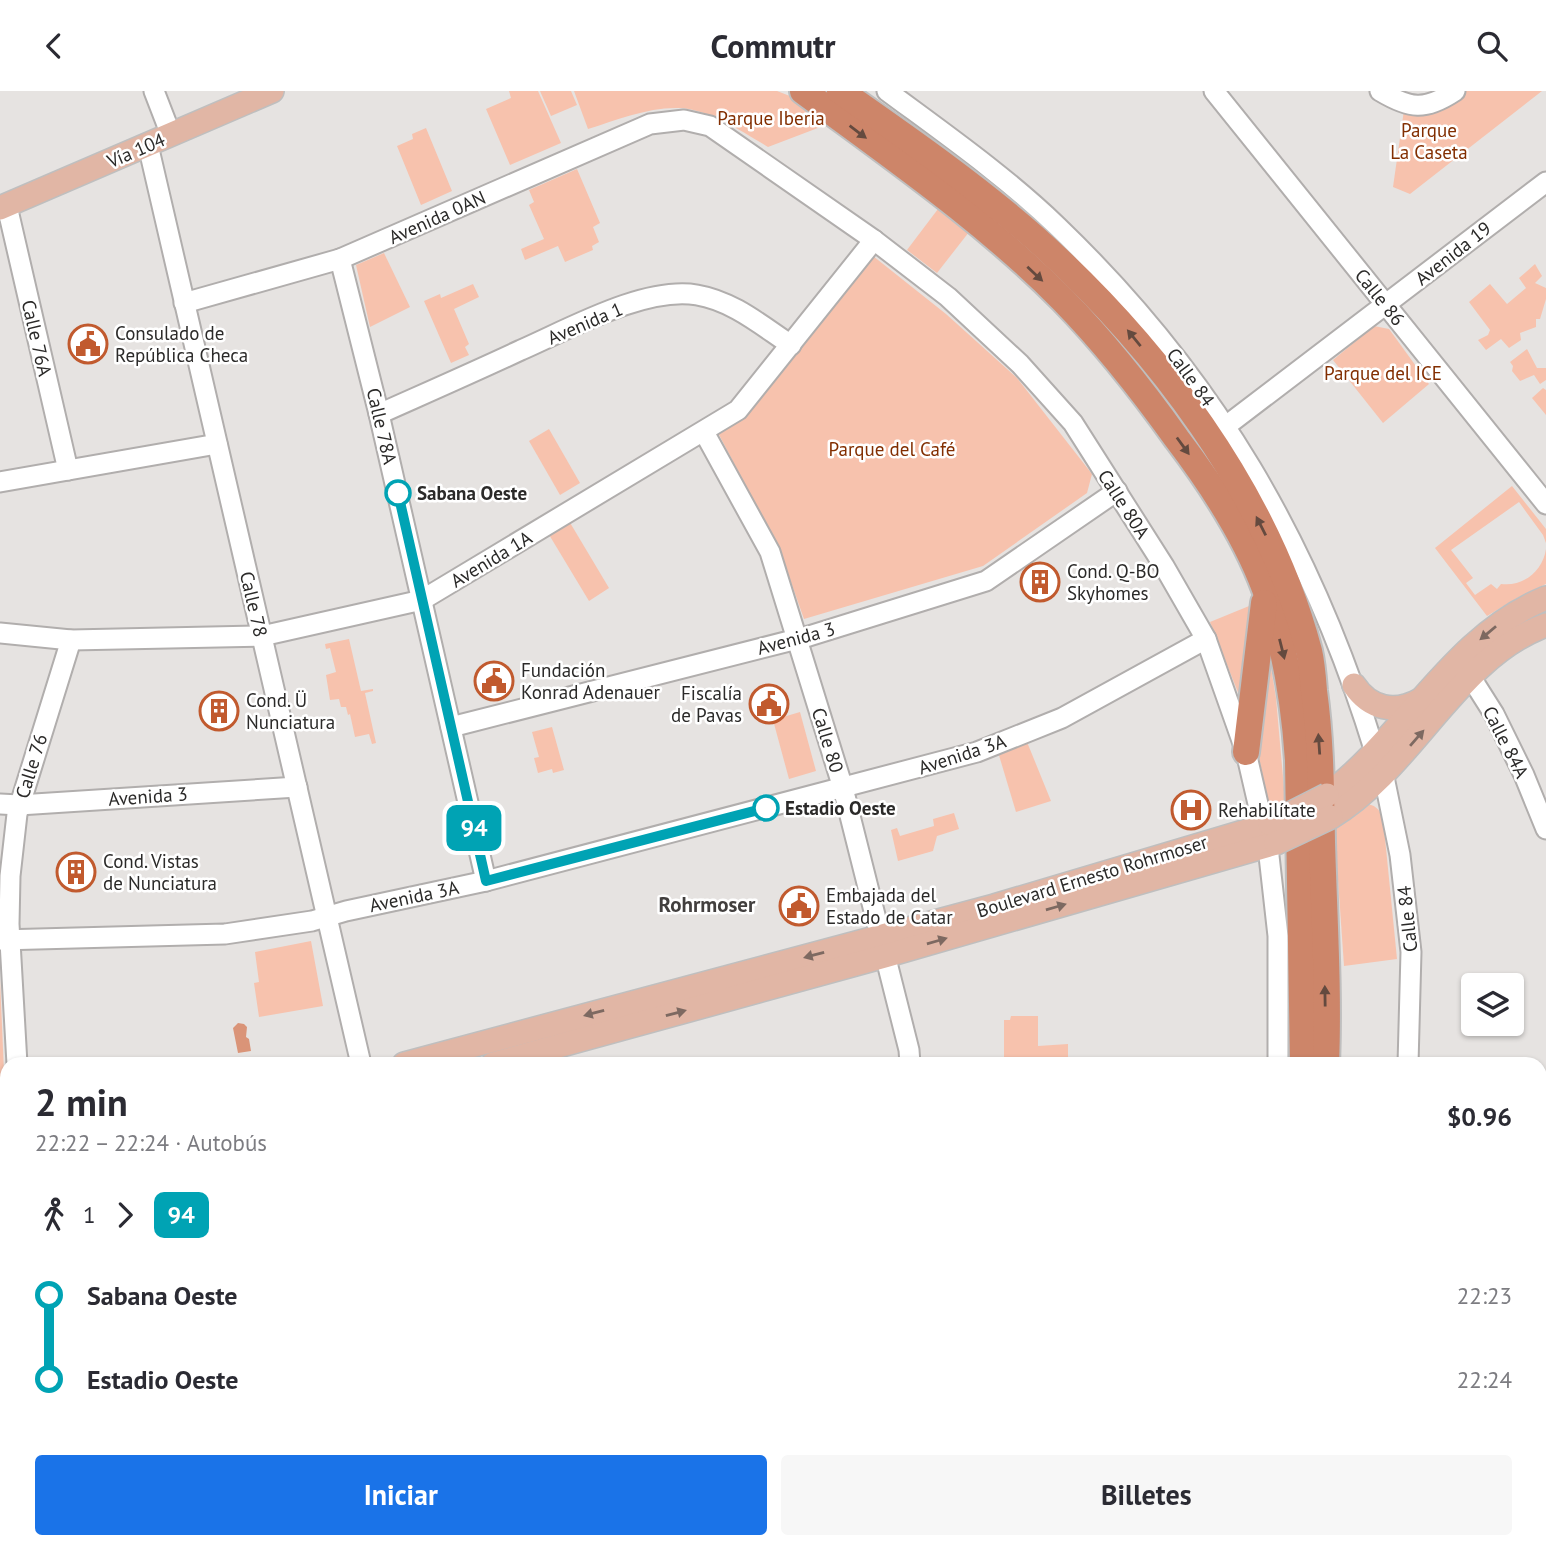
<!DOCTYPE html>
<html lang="es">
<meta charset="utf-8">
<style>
:root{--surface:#fff;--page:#f7f7f7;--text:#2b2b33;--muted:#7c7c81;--accent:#1a73e8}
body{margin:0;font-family:"PT Sans",sans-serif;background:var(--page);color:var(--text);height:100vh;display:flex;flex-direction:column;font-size:26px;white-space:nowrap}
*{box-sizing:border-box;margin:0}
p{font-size:23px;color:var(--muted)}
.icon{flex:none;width:38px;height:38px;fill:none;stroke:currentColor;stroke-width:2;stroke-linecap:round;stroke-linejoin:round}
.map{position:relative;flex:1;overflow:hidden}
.details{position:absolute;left:0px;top:966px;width:1547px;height:492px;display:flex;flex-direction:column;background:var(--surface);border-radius:21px 21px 0 0;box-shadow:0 2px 5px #0004}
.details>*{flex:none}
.badge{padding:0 14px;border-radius:10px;font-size:24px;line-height:46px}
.buttons{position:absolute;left:1461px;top:882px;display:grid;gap:14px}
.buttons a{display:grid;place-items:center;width:63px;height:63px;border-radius:7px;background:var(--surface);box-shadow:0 2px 5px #0004;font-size:35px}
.map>.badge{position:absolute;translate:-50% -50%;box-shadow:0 0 0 4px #fff}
.legs{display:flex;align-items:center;gap:10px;height:77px;padding:0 35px;font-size:23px}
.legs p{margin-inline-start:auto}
.head{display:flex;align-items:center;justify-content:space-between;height:119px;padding:0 35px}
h1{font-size:38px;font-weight:700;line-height:52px}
.primary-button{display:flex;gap:14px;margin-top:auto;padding:14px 35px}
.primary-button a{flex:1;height:80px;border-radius:7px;background:var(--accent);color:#fff;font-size:28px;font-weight:700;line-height:80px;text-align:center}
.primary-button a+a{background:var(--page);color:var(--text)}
ul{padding:0 35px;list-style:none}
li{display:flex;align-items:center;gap:24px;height:84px;font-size:26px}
li i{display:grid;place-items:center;width:10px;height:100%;margin:0 9px;background:currentColor}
li i::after{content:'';width:18px;height:18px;margin:-9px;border:5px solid;border-radius:50%;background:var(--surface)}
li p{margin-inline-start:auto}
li:first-child i{background:linear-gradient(#0000 50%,currentColor 0)}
li:last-child i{background:linear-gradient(currentColor 50%,#0000 0)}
header{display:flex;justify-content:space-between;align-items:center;height:91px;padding:0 35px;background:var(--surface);font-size:32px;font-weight:700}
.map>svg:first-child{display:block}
.green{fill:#f7c2ad}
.water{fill:#da9478}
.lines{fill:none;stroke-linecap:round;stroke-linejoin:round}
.river{stroke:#da9478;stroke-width:24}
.minor-casing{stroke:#b1aead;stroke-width:23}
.major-casing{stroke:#bfbfbf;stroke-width:26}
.highway-casing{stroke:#bfbfbf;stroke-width:30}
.minor{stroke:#fff;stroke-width:19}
.major{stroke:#e1b6a5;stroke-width:23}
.highway{stroke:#cd8569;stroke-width:26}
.major-bridge-casing{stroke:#bfbfbf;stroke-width:26;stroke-linecap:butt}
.major-bridge{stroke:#e1b6a5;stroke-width:23}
.oneway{fill:#644a3f}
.oneway2{fill:#7d6961}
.line-1-casing{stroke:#fff;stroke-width:16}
.line-1{stroke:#00a3b4;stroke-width:10}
.stop-1-dot{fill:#fff;stroke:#00a3b4;stroke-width:3.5}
.labels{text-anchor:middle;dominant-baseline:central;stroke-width:5;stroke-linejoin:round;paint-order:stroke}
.park-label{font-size:19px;fill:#822e01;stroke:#fff}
.street-label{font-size:19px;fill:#2b2a29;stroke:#fff}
.poi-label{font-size:19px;fill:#2b2a29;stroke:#fff;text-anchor:start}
.stop-label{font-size:19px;font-weight:bold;fill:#2b2a29;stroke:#fff;text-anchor:start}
.neighbourhood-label{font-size:21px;font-weight:bold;fill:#423f3e;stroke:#fff}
</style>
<header><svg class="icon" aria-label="back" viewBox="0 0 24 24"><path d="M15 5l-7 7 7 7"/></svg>Commutr<svg class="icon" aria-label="search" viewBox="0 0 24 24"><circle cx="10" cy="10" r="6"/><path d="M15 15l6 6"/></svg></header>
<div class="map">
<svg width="1546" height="1457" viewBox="0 0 1546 1457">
<rect width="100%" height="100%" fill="#e6e3e1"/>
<!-- green -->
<g class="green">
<path d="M509,0h29l23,52 -51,22 -24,-56 25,-11z"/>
<path d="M540,0h31l6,14 -26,11z"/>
<path d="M574,0h203l18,7 36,25 -63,24c-23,-14 -62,-39 -89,-39 -31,-1 -62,12 -91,21z"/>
<path d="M1464,0h78l-132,103 -17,-7 11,-77z"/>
<path d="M426,37l26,63 -31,14 -24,-59 16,-7 -1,-5z"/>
<path d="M577,78l23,54 -7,4 6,15 -7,4 1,4 -28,12 -7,-16 -33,14 -4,-11 23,-10 -15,-34 5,-3 -5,-12z"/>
<path d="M938,118l31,23 -32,41 -30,-23z"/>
<path d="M384,162l26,54 -40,20 -14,-62z"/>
<path d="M873,165l73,58 71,64 75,96 -5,19 -104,73 -179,53 -24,-68 -64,-122z"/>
<path d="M1535,173l7,12 -7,7 11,5v11l-6,20h-4v8l-16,6 1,7 -12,8 -8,-9 -15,11 -8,-10 10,-5 2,-5 -21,-28 21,-18 17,20 19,-16 -7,-10z"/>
<path d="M473,193l6,13 -25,12 15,35 -4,3 4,8 -18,8 -27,-62 16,-7 1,4z"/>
<path d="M1374,235l15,3 40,55 -46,39 -50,-63z"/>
<path d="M1527,258l10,19h9v12l-6,4 -6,-9 -14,6 -8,-10 1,-5 -3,-4z"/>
<path d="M1543,297l3,2v25l-14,-17z"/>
<path d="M549,338l31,54 -20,12 -31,-54z"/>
<path d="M1512,395l34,43v14l-3,-8 -24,-33 -68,48 22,28 -7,5 9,12 16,-11 6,5 4,-5c22,3 42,-13 45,-35v35l-29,14 -30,18 -52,-68z"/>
<path d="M569,430l40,67 -20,13 -41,-68z"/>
<path d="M1254,513l-11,101 -33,-83z"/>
<path d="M1265,540l11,67 9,102 -16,8 -16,-81z"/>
<path d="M349,548l12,52 12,-2v2l-8,2 11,50 -4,1 -3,-10 -14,3 -5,-23 -2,1 -2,-8h-5l-2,-8 -9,1 -4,-25 10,-3 -6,-24 -4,1 -1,-5z"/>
<path d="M800,621l16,59 -27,8 -16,-59z"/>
<path d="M552,636l12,43 -11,3 -1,-4 -14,4 -4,-15 5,-1 -7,-25z"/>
<path d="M1027,651l24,59 -35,11 -18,-60z"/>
<path d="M1364,713c11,0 15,5 19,14l14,141 -53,7 -10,-144z"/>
<path d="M954,722l5,16 -22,7 -4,15 -35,10 -7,-31 6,-2 3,8 34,-10 -1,-7z"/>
<path d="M311,850l12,65 -64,11 -5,-34 5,-1 -4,-30z"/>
<path d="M0,888l5,117h-5z"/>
<path d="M1011,925h27v30l30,-2v15l-64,1v-40h6z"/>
<path d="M1546,1122v174l-6,-5v-166z"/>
<rect x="472" y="1451" width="55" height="6"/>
<path d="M841,1451h81v6h-84z"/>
<path d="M961,1451h198l-3,6h-196z"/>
</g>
<!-- water -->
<path class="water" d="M238,932l6,1 3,3 -1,10 3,2 2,12 -13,2 -5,-25z"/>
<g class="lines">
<!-- river -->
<g class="river">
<path d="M1540,1268h6"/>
<path d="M944,1457v-6"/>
</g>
<defs>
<g id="minor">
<path d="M154,0l17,44"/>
<path d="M887,0c58,43 118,85 170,135 158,152 254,318 318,526"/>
<path d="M1214,0l332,413"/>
<path d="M1380,0c30,18 45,20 75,0"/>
<path d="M148,54l213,919"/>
<path d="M7,115l61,264"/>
<path d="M340,168l39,155 107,467"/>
<path d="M184,212l156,-44 310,-135 34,-4 26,6 164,114 74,57 72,67 53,59 91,143 42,73 40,113 22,95 10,89v128"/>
<path d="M379,323c47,-21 95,-42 142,-64 48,-21 124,-64 176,-55 36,6 65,31 94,50"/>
<path d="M1226,335l320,-244"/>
<path d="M704,341l66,120 73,236 66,262 1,14"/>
<path d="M0,391l217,-38"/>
<path d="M0,542l71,7 191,-4 160,-36 316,-190 136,-170"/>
<path d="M1463,574l31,49 30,61 22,54"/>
<path d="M451,636l358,-91 177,-55 131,-90"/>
<path d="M1384,686l16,78 11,97 -3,112"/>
<path d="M0,713l19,1 278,-18"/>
<path d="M0,849l225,-6 87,-13 34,-10 140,-30 491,-129 85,-34 144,-79"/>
<path d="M17,973l-8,-140 1,-48 7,-62 54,-174"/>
<path d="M1540,1109l6,-2"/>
<path d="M0,1211l7,-1"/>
<path d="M1540,1353l6,-2"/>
<path d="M0,1372h7"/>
<path d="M43,1451l1,6"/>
<path d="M465,1451v6"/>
<path d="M1468,1451l1,6"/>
<path d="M432,1457l6,-6"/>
<path d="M825,1457l3,-6"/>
</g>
<g id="major">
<path d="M0,117l272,-117"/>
<path d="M1354,594c16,24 41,29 66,15"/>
<path d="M1327,704c79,-59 124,-158 219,-197"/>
<path d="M1331,726c83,-50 125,-159 215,-192"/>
<path d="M404,973l590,-158 276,-82"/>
<path d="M493,973l392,-108 391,-113"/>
<path d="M0,1018l7,-1"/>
<path d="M0,1042h7"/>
</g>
<g id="highway">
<path d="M803,0c89,66 182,130 260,209 42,43 79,90 114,139 35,46 68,96 88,150 20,55 29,113 33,171l5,304"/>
<path d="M840,0c66,46 135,94 195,147 121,108 232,254 274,413 3,13 4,27 5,40 7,50 7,101 8,151 2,74 7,148 4,222"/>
<path d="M1246,661l18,-149"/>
<path d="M1191,1457l4,-6"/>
<path d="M1218,1457l4,-6"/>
</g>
</defs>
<!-- minor casing -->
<use href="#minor" class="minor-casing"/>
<!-- major casing -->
<use href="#major" class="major-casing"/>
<!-- highway casing -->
<use href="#highway" class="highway-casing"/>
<!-- minor -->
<use href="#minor" class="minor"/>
<!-- major -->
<use href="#major" class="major"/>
<!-- highway -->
<use href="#highway" class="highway"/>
<defs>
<g id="major-bridge">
<path d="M1270,733l57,-29"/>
<path d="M1276,752l55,-26"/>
</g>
</defs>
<!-- major-bridge casing -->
<use href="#major-bridge" class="major-bridge-casing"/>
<!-- major-bridge -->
<use href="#major-bridge" class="major-bridge"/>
</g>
<!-- one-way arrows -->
<defs><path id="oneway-solid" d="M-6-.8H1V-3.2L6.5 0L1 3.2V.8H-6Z" transform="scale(1.75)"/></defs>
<g class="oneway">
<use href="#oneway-solid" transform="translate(858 41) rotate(37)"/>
<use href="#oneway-solid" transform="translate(1035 183) rotate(43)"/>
<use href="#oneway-solid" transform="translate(1134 247) rotate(-129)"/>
<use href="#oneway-solid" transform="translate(1183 355) rotate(54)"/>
<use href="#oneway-solid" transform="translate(1261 435) rotate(-117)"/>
<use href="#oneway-solid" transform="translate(1282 558) rotate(76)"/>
<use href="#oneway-solid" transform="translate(1319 653) rotate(-94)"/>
<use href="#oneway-solid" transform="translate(1325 905) rotate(-91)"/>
</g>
<g class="oneway2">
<use href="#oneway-solid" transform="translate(1488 542) rotate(140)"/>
<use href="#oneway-solid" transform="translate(1417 647) rotate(-49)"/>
<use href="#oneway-solid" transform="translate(1056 816) rotate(-16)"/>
<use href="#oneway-solid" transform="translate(937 850) rotate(-16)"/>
<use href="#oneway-solid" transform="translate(814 864) rotate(165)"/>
<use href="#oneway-solid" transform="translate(594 922) rotate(165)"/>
<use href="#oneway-solid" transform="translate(676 922) rotate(-15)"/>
</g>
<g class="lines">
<defs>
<path id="line-1" d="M398,402l88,388 280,-73"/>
</defs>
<!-- line-1 casing -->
<use href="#line-1" class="line-1-casing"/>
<!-- line-1 -->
<use href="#line-1" class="line-1"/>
</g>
<!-- icons -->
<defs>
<symbol id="civic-ring" viewBox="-11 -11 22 22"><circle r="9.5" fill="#fff" stroke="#c15a2e" stroke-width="1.5"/><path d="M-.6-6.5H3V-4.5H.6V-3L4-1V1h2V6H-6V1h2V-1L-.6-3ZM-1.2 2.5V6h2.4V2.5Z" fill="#c15a2e"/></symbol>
<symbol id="building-ring" viewBox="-11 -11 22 22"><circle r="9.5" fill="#fff" stroke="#c15a2e" stroke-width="1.5"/><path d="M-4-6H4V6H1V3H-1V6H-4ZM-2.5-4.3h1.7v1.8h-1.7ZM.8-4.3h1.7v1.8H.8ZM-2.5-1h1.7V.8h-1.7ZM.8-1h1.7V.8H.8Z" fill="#c15a2e"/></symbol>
<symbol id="hospital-ring" viewBox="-11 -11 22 22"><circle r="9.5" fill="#fff" stroke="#c15a2e" stroke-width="1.5"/><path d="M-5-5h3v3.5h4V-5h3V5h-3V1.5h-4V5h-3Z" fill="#c15a2e"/></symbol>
</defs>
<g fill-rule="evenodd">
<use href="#civic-ring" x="66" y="231" width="44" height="44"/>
<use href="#building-ring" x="1018" y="469" width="44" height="44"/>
<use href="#civic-ring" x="472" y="568" width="44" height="44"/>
<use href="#civic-ring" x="747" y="591" width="44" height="44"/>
<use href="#building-ring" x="197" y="598" width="44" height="44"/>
<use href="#hospital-ring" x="1169" y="697" width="44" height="44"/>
<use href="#building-ring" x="54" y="759" width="44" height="44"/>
<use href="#civic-ring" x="777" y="793" width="44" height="44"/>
</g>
<!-- markers -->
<g class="stop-1-dot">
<circle cx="398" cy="402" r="12"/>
<circle cx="766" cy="717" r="12"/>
</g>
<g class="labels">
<!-- park labels -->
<g class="park-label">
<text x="771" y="27">Parque Iberia</text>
<text x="1429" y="39">Parque<tspan x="1429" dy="22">La Caseta</tspan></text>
<text x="1383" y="282">Parque del ICE</text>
<text x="892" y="358">Parque del Café</text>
</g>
<!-- street labels -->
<g class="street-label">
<text transform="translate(136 59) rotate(-23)">Vía 104</text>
<text transform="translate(437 126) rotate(-24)">Avenida 0AN</text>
<text transform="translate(1453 162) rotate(-38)">Avenida 19</text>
<text transform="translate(1380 206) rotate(51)">Calle 86</text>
<text transform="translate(585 232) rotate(-23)">Avenida 1</text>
<text transform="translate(37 247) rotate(77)">Calle 76A</text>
<text transform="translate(1191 286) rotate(54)">Calle 84</text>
<text transform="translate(382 335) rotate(77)">Calle 78A</text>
<text transform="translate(1124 413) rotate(57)">Calle 80A</text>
<text transform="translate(491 468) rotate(-31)">Avenida 1A</text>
<text transform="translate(254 513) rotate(77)">Calle 78</text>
<text transform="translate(796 547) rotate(-15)">Avenida 3</text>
<text transform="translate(828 649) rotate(73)">Calle 80</text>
<text transform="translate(1506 651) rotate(63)">Calle 84A</text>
<text transform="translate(962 663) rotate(-18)">Avenida 3A</text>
<text transform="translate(31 675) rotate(-73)">Calle 76</text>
<text transform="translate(148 705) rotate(-4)">Avenida 3</text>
<text transform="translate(1092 785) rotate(-17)">Boulevard Ernesto Rohrmoser</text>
<text transform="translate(414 805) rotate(-12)">Avenida 3A</text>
<text transform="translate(1407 828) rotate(-96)">Calle 84</text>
</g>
<!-- poi labels -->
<g class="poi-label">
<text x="115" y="242">Consulado de<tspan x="115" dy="22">República Checa</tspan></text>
<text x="1067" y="480">Cond. Q-BO<tspan x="1067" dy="22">Skyhomes</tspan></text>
<text x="521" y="579">Fundación<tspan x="521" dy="22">Konrad Adenauer</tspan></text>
<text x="742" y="602" text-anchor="end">Fiscalía<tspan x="742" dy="22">de Pavas</tspan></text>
<text x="246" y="609">Cond. Ü<tspan x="246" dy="22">Nunciatura</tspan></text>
<text x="1218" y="719">Rehabilítate</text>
<text x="103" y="770">Cond. Vistas<tspan x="103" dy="22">de Nunciatura</tspan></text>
<text x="826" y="804">Embajada del<tspan x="826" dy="22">Estado de Catar</tspan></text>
</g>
<!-- stop labels -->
<g class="stop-label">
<text x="417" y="402">Sabana Oeste</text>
<text x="785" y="717">Estadio Oeste</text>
</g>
<!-- neighbourhood labels -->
<g class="neighbourhood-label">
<text x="707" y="813">Rohrmoser</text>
</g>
</g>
</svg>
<div class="buttons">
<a><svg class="icon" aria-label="layers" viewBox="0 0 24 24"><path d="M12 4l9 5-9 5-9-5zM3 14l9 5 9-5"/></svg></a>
</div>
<b class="badge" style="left:474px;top:737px;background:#00a3b4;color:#fff">94</b>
<section class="details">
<div class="head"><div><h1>2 min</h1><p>22:22 – 22:24 · Autobús</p></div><b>$0.96</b></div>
<div class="legs"><svg class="icon" aria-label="walk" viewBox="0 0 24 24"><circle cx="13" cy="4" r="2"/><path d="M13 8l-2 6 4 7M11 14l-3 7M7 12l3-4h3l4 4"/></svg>1<svg class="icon" aria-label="forward" viewBox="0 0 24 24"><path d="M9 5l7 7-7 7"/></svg><b class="badge" style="background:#00a3b4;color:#fff">94</b></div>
<ul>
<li><i style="color:#00a3b4"></i><b>Sabana Oeste</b><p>22:23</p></li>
<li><i style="color:#00a3b4"></i><b>Estadio Oeste</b><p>22:24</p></li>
</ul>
<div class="primary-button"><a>Iniciar</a><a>Billetes</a></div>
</section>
</div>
